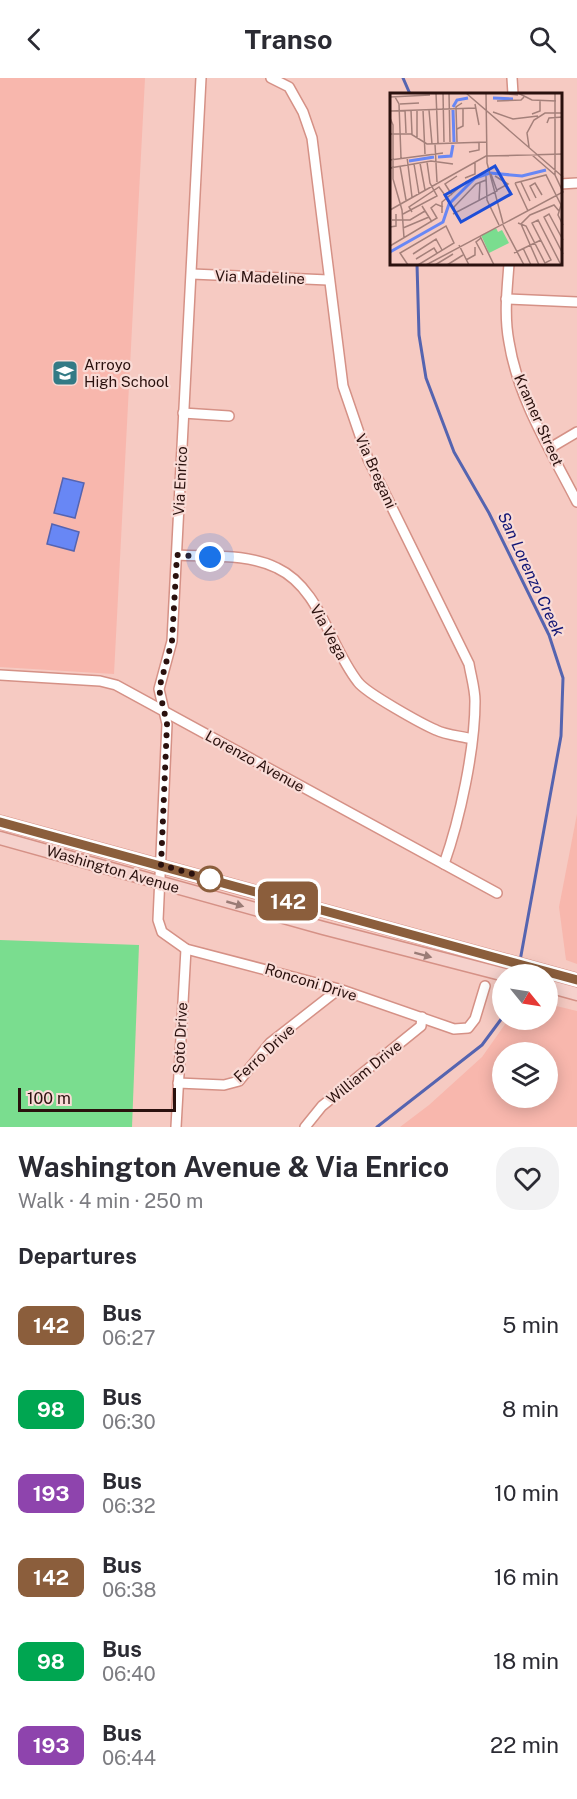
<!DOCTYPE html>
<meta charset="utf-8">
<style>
:root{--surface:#fff;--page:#f2f2f3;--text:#2b2b33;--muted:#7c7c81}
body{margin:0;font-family:"Public Sans",sans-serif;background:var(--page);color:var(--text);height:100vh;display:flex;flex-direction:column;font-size:22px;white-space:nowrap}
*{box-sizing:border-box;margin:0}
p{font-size:20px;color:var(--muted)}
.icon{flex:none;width:33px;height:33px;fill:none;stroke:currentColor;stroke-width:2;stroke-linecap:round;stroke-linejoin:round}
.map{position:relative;height:1049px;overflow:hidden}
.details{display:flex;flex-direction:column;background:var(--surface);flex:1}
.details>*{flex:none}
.badge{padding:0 12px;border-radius:9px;font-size:21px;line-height:39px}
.needle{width:39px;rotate:120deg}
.controls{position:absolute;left:492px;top:886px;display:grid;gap:12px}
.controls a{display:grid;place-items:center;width:66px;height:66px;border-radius:50%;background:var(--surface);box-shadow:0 3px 15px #0003;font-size:30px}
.scale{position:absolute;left:18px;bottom:15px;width:158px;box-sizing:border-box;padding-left:6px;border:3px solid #2a110e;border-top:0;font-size:16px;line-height:21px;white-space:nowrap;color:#2a110e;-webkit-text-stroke:4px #f9dbd6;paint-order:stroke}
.you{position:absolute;width:30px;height:30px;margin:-15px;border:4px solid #fff;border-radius:50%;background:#1a73e8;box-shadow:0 0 0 9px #1a73e833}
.map>.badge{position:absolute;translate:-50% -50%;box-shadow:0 0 0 3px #fff}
h2{padding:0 18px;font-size:22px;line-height:54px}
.round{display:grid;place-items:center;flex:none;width:63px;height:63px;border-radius:24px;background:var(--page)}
.overview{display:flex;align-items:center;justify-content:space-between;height:102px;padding:0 18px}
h1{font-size:28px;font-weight:700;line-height:45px}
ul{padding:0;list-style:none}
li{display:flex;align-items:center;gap:18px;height:84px;padding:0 18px}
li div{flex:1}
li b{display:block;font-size:22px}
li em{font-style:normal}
li .badge{min-width:66px;font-weight:700;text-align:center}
header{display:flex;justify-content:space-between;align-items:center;height:78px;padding:0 18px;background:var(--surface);font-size:27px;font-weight:700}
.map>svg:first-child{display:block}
.built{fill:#f8b7ad;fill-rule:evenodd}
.grass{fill:#7add8f}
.water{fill:#6887f5;stroke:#5564b0;stroke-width:1.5}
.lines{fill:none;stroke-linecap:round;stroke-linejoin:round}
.stream{stroke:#5564b0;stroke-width:3}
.minor-casing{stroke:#d59186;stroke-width:12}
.secondary-casing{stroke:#d59186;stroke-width:15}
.minor{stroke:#fff;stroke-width:9}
.secondary{stroke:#f5d1cc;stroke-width:12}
.oneway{fill:#9a7b76}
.line-casing{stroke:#fff;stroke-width:14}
.line{stroke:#8b5e3c;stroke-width:9}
.walk{stroke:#2a110e;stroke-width:6;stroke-dasharray:0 10.8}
.stop-dot{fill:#fff;stroke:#8b5e3c;stroke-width:3}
.labels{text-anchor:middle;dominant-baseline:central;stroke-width:4.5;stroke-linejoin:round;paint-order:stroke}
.street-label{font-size:15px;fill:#2a110e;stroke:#f9dbd6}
.poi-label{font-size:15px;fill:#2a110e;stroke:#f9dbd6;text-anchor:start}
.water-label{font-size:16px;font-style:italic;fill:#111575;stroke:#f9dbd6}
.inset-river{fill:none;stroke:#6887f5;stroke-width:3}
.inset-road{fill:none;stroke:#a4807a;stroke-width:1.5}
.view{fill:#1d4ed8;fill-opacity:0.15;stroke:#1d4ed8;stroke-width:3}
.inset-edge{fill:none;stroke:#2a110e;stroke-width:3}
</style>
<header><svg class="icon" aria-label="back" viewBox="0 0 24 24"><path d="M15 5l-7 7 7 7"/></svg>Transo<svg class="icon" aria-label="search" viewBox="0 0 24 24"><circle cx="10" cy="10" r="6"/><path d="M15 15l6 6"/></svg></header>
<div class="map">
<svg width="577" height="1049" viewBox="0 0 577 1049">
<rect width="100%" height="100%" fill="#f6cac2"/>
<!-- built -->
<g class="built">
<path d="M0,0h145l-31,596 -114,-7z"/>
<path d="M577,736v150l-11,-4 -7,-53z"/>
<path d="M548,926l29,7v116h-177l29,-22 53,-48 26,-37h40zM502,975h46v45h-46z"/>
</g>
<!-- grass -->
<path class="grass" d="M0,862l139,5 -7,182h-132z"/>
<!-- water -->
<g class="water">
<path d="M63,400l21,5 -9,35 -21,-5z"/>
<path d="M52,446l27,8 -5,19 -27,-7z"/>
</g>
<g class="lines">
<!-- stream -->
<g class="stream">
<path d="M403,0l7,16"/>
<path d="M417,186l2,71 7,43 28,74 35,61 60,122 14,43 -2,58 -41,225"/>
<path d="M377,1049l105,-82 20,-27"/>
</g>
<defs>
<g id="minor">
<path d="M201,0l-29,563 -13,48 8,35 -9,196 4,12 24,17 153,40 115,40 14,-1 7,-9 10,-33"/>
<path d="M271,0l18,9 14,25 9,26 31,248 25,73 101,205c2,12 6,25 6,37 0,48 -15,118 -31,163"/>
<path d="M512,0l1,16"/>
<path d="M560,106l17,-1"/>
<path d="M509,186c-2,26 -5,52 0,78 9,57 42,109 68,160"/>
<path d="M192,196l136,6"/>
<path d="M506,221l71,3"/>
<path d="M183,335l46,3"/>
<path d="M550,370l27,-16"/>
<path d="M177,477c32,2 70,-2 100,13 43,20 53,79 81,114 8,11 64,42 78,48 10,5 25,6 36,9"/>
<path d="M0,597l100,6 16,4 381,208"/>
<path d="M178,1005l46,2 15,-4 31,-38 69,-54"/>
<path d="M176,1049l10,-178"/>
<path d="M305,1049l17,-21 99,-80 1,-9"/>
</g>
<g id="secondary">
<path d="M0,744l577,158"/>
<path d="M0,760l323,90 182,47"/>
<path d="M548,908l29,8"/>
</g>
</defs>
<!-- minor casing -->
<use href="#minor" class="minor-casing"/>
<!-- secondary casing -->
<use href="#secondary" class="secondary-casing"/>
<!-- minor -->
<use href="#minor" class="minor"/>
<!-- secondary -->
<use href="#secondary" class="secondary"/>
</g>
<!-- one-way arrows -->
<defs><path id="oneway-solid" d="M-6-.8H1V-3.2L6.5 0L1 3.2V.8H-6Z" transform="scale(1.5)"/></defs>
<g class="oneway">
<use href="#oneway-solid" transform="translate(235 826) rotate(16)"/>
<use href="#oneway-solid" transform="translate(423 877) rotate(15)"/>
</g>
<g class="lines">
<defs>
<path id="line" d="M0,744l577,158"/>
</defs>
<!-- line casing -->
<use href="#line" class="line-casing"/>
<!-- line -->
<use href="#line" class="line"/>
<!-- walk -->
<path class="walk" d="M210,479l-33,-2 -5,86 -13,48 8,35 -6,141 49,14"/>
</g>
<!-- icons -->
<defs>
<symbol id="school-square" viewBox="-11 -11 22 22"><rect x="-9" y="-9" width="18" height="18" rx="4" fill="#337a85" stroke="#f9dbd6"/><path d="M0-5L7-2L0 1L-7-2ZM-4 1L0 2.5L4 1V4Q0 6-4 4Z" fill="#fff"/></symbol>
</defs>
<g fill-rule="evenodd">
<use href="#school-square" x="50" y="280" width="30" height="30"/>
</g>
<!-- markers -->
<circle class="stop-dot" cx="210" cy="801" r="12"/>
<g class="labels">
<!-- street labels -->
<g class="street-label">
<text transform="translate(260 199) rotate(2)">Via Madeline</text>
<text transform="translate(539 342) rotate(66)">Kramer Street</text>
<text transform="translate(376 393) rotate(66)">Via Bregani</text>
<text transform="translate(180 403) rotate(-87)">Via Enrico</text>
<text transform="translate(329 554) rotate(61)">Via Vega</text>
<text transform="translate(255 683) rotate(29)">Lorenzo Avenue</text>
<text transform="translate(113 791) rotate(16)">Washington Avenue</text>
<text transform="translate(311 904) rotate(17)">Ronconi Drive</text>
<text transform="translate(180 960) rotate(-87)">Soto Drive</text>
<text transform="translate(264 975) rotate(-43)">Ferro Drive</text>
<text transform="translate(364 994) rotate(-39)">William Drive</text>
</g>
<!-- poi labels -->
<g class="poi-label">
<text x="84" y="286">Arroyo<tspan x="84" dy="17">High School</tspan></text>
</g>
<!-- water labels -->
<g class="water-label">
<text transform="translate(531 496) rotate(65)">San Lorenzo Creek</text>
</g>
</g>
<!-- overview -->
<g transform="translate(390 15)">
<rect width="172" height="172" fill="#f6cac2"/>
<path d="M106,135l2,4 4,-2 7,13 -20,10 -8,-18z" fill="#7add8f"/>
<path class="inset-river" d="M103,5l20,1M63,14l4,-7 11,-2M63,17l1,32M48,64l13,-1 2,-11M19,68l25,-4M0,159l53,-30 6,-18 26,-26 15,-5 32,3 24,-6"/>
<path class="inset-road" d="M46,0l2,50M53,0l1,49M59,0l1,49M76,0l97,84M96,0l1,70 16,60M110,0l18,2M128,0l14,7 24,1M0,4l40,-2M5,4l4,7 2,54M107,8l24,-1 3,-3M10,11l19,-1M85,11l4,21M15,17l1,23M21,17l1,24M27,17v28M33,17l2,44M39,17l3,34M0,18l86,-3M103,19l20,7 25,-3M142,21l8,-3v-10M0,25l3,7v54l9,31 2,28M157,30l2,-5 14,-1M67,36l6,-3v-17M0,41h21l16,10 60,-2M67,49l-1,-35 6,-4M45,51l2,38M139,54l-2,-14 7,-13 11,-7h18M79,59l10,-2v-8M142,62l23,20M17,64l5,40M0,67l53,-7M30,70l5,27M24,71l5,30M10,73l6,34M0,75l41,-7 22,3M96,83l1,24 12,25M105,83l13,8 -11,6M75,85l10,-4v-11M131,89l9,19M125,90l31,-8 15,30 -3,10 5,10M125,90l13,28M62,102l-7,-11 12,-8M146,105l-6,-12 5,-3 7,12M89,108l1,-19M32,113l10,16M0,117l96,-54 77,-2M22,119l-3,-5 30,-20 8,11M52,120v-11l25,-21M65,120l-1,-6 22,-23 10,-4M13,121l34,-18 -7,-13 -3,-21M63,121l44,-23 -6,-17M2,127h18l15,-9M128,130l8,3 19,37 6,-3 -19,-37 6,-3 23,45M113,132l21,40M0,134l6,-1v-12M13,135l26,-11M90,143l14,29M91,145l-5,4 7,13M173,147l-14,-26 -5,3 19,37M69,152l10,20M0,153l47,-28 -6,-10 5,-4 7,3M133,155l8,17M124,160l27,-13M23,161l23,-15 6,11M26,166l18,-11 3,5M76,167l9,-5v-8M18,172l-8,-12 46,-27 8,17 -36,22M36,172l137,-73 -8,-17v-82M45,172l18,-11M57,172l16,-10M149,172l-18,-41 9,-9 24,-10 5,6"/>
<path class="view" d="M105,73l16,28 -50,28 -16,-27z"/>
<rect width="172" height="172" class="inset-edge"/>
</g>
</svg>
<div class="controls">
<a><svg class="needle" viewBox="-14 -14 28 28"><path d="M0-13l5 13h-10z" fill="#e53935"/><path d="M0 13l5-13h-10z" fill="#7c7c81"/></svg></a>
<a><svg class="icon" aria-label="layers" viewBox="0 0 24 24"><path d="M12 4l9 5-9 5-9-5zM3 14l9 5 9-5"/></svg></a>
</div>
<div class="scale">100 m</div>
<div class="you" style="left:210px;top:479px"></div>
<b class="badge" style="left:288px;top:823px;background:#8b5e3c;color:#fff">142</b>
</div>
<section class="details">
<div class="overview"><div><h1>Washington Avenue &amp; Via Enrico</h1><p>Walk · 4 min · 250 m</p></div><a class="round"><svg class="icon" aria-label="heart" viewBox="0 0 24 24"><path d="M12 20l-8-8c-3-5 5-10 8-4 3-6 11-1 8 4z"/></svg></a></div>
<h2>Departures</h2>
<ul>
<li><span class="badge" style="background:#8b5e3c;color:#fff">142</span><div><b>Bus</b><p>06:27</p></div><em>5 min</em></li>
<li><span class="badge" style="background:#00a651;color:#fff">98</span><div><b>Bus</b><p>06:30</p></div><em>8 min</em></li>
<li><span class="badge" style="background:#8e44ad;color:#fff">193</span><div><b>Bus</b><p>06:32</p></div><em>10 min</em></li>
<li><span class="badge" style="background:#8b5e3c;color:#fff">142</span><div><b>Bus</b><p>06:38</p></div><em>16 min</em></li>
<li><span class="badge" style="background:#00a651;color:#fff">98</span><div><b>Bus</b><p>06:40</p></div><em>18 min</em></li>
<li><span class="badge" style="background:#8e44ad;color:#fff">193</span><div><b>Bus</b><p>06:44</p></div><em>22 min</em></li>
</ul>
</section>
